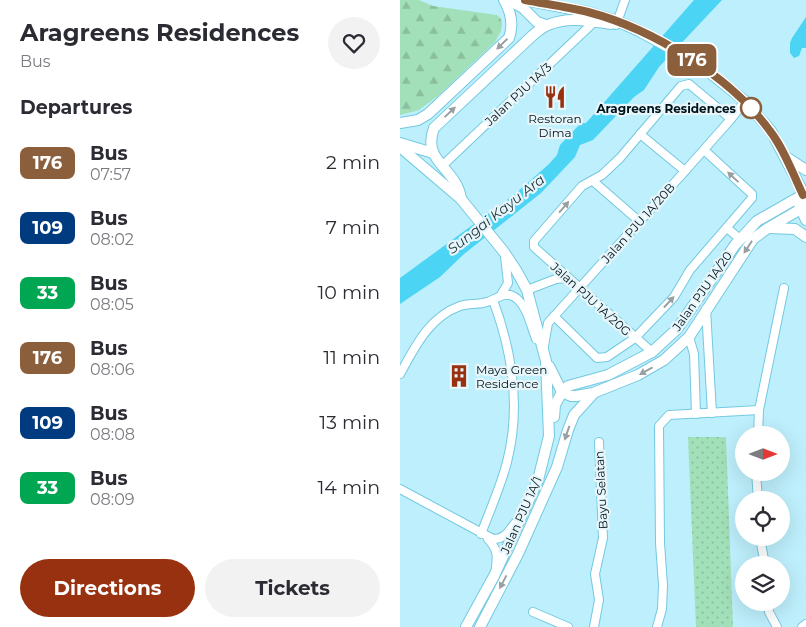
<!DOCTYPE html>
<style>
:root{--surface:#fff;--page:#f2f2f3;--text:#2b2b33;--muted:#7c7c81;--accent:#983110}
body{margin:0;font-family:Montserrat,sans-serif;background:var(--page);color:var(--text);height:100vh;display:flex;flex-direction:column;font-size:19px;white-space:nowrap}
*{box-sizing:border-box;margin:0}
p{font-size:16px;color:var(--muted)}
.icon{flex:none;width:28px;height:28px;fill:none;stroke:currentColor;stroke-width:2;stroke-linecap:round;stroke-linejoin:round}
.map{position:relative;flex:1;overflow:hidden}
.side{display:flex;flex-direction:column;background:var(--surface);width:400px}
.side>*{flex:none}
.badge{padding:0 10px;border-radius:8px;font-size:18px;line-height:32px}
.needle{width:32px;rotate:90deg}
.buttons{position:absolute;left:335px;top:426px;display:grid;gap:10px}
.buttons a{display:grid;place-items:center;width:55px;height:55px;border-radius:50%;background:var(--surface);box-shadow:0 5px 20px #0002;font-size:25px}
.map>.badge{position:absolute;translate:-50% -50%;box-shadow:0 0 0 2px #fff}
h2{padding:0 20px;font-size:19px;line-height:45px}
.round{display:grid;place-items:center;flex:none;width:52px;height:52px;border-radius:26px;background:var(--page)}
.headline{display:flex;align-items:center;justify-content:space-between;height:85px;padding:0 20px}
h1{font-size:24px;font-weight:700;line-height:38px}
.cta{display:flex;gap:10px;margin-top:auto;padding:10px 20px}
.cta a{flex:1;height:58px;border-radius:30px;background:var(--accent);color:#fff;font-size:20px;font-weight:700;line-height:58px;text-align:center}
.cta a+a{background:var(--page);color:var(--text)}
ul{padding:0;list-style:none}
li{display:flex;align-items:center;gap:15px;height:65px;padding:0 20px}
li div{flex:1}
li b{display:block;font-size:19px}
li em{font-style:normal}
li .badge{min-width:55px;font-weight:700;text-align:center}
main{display:flex;flex:1;min-height:0}
.map>svg:first-child{display:block}
.forest{fill:url(#forest-firs)}
.park{fill:url(#park-dots)}
.water{fill:#4cd4f4}
.lines{fill:none;stroke-linecap:round;stroke-linejoin:round}
.street-casing{stroke:#73c9e0;stroke-width:10}
.secondary-casing{stroke:#73c9e0;stroke-width:12}
.street{stroke:#fff;stroke-width:8}
.secondary{stroke:#fff;stroke-width:10}
.oneway{fill:#99a0a3}
.line-casing{stroke:#fff;stroke-width:11}
.line{stroke:#8b5e3c;stroke-width:8}
.stop-dot{fill:#fff;stroke:#8b5e3c;stroke-width:2.5}
.labels{text-anchor:middle;dominant-baseline:central;stroke-width:4.5;stroke-linejoin:round;paint-order:stroke}
.street-label{font-size:12px;fill:#001118;stroke:#e6f6fa}
.stop-label{font-size:12px;font-weight:bold;fill:#001118;stroke:#e6f6fa;text-anchor:end}
.poi-label{font-size:12px;fill:#001118;stroke:#e6f6fa}
.water-label{font-size:14px;font-style:italic;fill:#1a3137;stroke:#e6f6fa}
</style>
<main>
<section class="side">
<div class="headline"><div><h1>Aragreens Residences</h1><p>Bus</p></div><a class="round"><svg class="icon" aria-label="heart" viewBox="0 0 24 24"><path d="M12 20l-8-8c-3-5 5-10 8-4 3-6 11-1 8 4z"/></svg></a></div>
<h2>Departures</h2>
<ul>
<li><span class="badge" style="background:#8b5e3c;color:#fff">176</span><div><b>Bus</b><p>07:57</p></div><em>2 min</em></li>
<li><span class="badge" style="background:#003b80;color:#fff">109</span><div><b>Bus</b><p>08:02</p></div><em>7 min</em></li>
<li><span class="badge" style="background:#00a651;color:#fff">33</span><div><b>Bus</b><p>08:05</p></div><em>10 min</em></li>
<li><span class="badge" style="background:#8b5e3c;color:#fff">176</span><div><b>Bus</b><p>08:06</p></div><em>11 min</em></li>
<li><span class="badge" style="background:#003b80;color:#fff">109</span><div><b>Bus</b><p>08:08</p></div><em>13 min</em></li>
<li><span class="badge" style="background:#00a651;color:#fff">33</span><div><b>Bus</b><p>08:09</p></div><em>14 min</em></li>
</ul>
<div class="cta"><a>Directions</a><a>Tickets</a></div>
</section>
<div class="map">
<svg width="406" height="627" viewBox="0 0 406 627">
<defs>
<pattern id="forest-firs" width="22" height="20" patternUnits="userSpaceOnUse" patternTransform="scale(1.25)"><rect width="22" height="20" fill="#a2e0b9"/><path d="M5 1l3.5 6h-7zM16 11l3.5 6h-7z" fill="#8abf9e"/></pattern>
<pattern id="park-dots" width="8" height="8" patternUnits="userSpaceOnUse" patternTransform="scale(1.25)"><rect width="8" height="8" fill="#a2e0b9"/><path d="M2 2h.1M6 6h.1" fill="none" stroke="#8abf9e" stroke-width="1.8" stroke-linecap="round"/></pattern>
</defs>
<rect width="100%" height="100%" fill="#beeffc"/>
<!-- forest -->
<path class="forest" d="M0,0h19l14,6 64,9 4,4 1,5 -1,7 -6,11 -56,53 -20,15 -19,5z"/>
<!-- park -->
<path class="park" d="M288,437h38l7,190h-37z"/>
<!-- water -->
<g class="water">
<path d="M294,0h28l-63,67 -15,23 -10,7 -41,43 -13,5 -5,12 -34,36 -77,61 -24,23 -40,27v-26l115,-84 34,-30 8,-9 3,-10 21,-22h5z"/>
<path d="M406,17v31h-4l-3,8 -5,2 -4,-5v-10l2,-5z"/>
</g>
<g class="lines">
<defs>
<g id="street">
<path d="M216,25l9,-25"/>
<path d="M240,134l45,37"/>
<path d="M42,166l152,-144"/>
<path d="M193,181l47,41"/>
<path d="M327,228l13,11"/>
<path d="M127,290l29,-11 11,-1"/>
<path d="M101,295l7,-12 -3,-27"/>
<path d="M306,309l6,104"/>
<path d="M154,316l43,42 10,-1 28,-19 39,-41 16,-27 62,-72v-4l-48,-44"/>
<path d="M289,337l5,17 2,60"/>
<path d="M144,346l4,-23 137,-152 46,-52 14,-18"/>
<path d="M252,352l-118,-105v-6l48,-55 20,-11 18,-17 61,-72 8,-2 42,35"/>
<path d="M0,374c15,-27 29,-57 60,-68 9,-3 18,-1 27,-4 10,-3 19,-12 29,-4 11,8 15,28 20,41"/>
<path d="M358,435l1,-25 25,-122"/>
<path d="M356,472l2,28"/>
<path d="M0,489l93,50c12,0 15,-7 22,-16"/>
<path d="M81,534c9,-24 20,-48 26,-72 14,-54 5,-111 -14,-162"/>
<path d="M360,538l5,27"/>
<path d="M88,539c8,9 10,14 8,27"/>
<path d="M368,602l1,10 8,15"/>
<path d="M133,612l35,15"/>
<path d="M194,627l5,-27 -4,-26 8,-36 -4,-96"/>
<path d="M257,627l5,-18 1,-24 -3,-42 -1,-117 10,-11 90,-5"/>
<path d="M402,627l4,-3"/>
</g>
<g id="secondary">
<path d="M109,0l14,8 14,14 9,3"/>
<path d="M125,0l62,12 30,9 22,10 60,33 46,37 26,30 35,67"/>
<path d="M0,123l18,-3 10,-6 81,-76c5,-14 2,-26 -5,-38"/>
<path d="M0,143l33,10"/>
<path d="M0,147l61,52 43,53 12,18 11,20 19,71 3,75 -11,44 -44,96 -28,51"/>
<path d="M386,157l20,13"/>
<path d="M61,199c-4,-31 -40,-37 -27,-71l98,-92c5,-4 10,-9 16,-11 20,-9 42,-4 63,-1"/>
<path d="M399,204l7,16"/>
<path d="M370,228l25,1 11,8"/>
<path d="M149,366l13,26 9,4h5l17,-3 45,-18 26,-15 25,-23 64,-98 15,-11 38,-22"/>
<path d="M154,417l1,-12 7,-13 6,-6 40,-11 44,-23 25,-23 58,-84 22,-24 49,-28"/>
<path d="M80,627l38,-73 39,-87 11,-37 6,-15 19,-21"/>
</g>
</defs>
<!-- street casing -->
<use href="#street" class="street-casing"/>
<!-- secondary casing -->
<use href="#secondary" class="secondary-casing"/>
<!-- street -->
<use href="#street" class="street"/>
<!-- secondary -->
<use href="#secondary" class="secondary"/>
</g>
<!-- one-way arrows -->
<defs><path id="oneway-solid" d="M-6-.8H1V-3.2L6.5 0L1 3.2V.8H-6Z" transform="scale(1.25)"/></defs>
<g class="oneway">
<use href="#oneway-solid" transform="translate(102 44) rotate(136)"/>
<use href="#oneway-solid" transform="translate(50 112) rotate(-43)"/>
<use href="#oneway-solid" transform="translate(333 177) rotate(-137)"/>
<use href="#oneway-solid" transform="translate(164 207) rotate(-49)"/>
<use href="#oneway-solid" transform="translate(348 247) rotate(123)"/>
<use href="#oneway-solid" transform="translate(269 302) rotate(-47)"/>
<use href="#oneway-solid" transform="translate(246 371) rotate(151)"/>
<use href="#oneway-solid" transform="translate(167 433) rotate(109)"/>
<use href="#oneway-solid" transform="translate(103 582) rotate(118)"/>
</g>
<g class="lines">
<defs>
<path id="line" d="M125,0c21,4 43,7 63,12 65,17 143,65 182,119 14,18 23,43 33,64"/>
</defs>
<!-- line casing -->
<use href="#line" class="line-casing"/>
<!-- line -->
<use href="#line" class="line"/>
</g>
<!-- icons -->
<defs>
<symbol id="restaurant-bare" viewBox="-9 -9 18 18"><path d="M-5-6h1v4h1v-4h1v4h1v-4h1v5L-1.5 .5V6h-2V.5L-5-1ZM5-6V6H3V1.5H1.5Q1.5-4 5-6Z" fill="#983110" stroke="#e6f6fa" stroke-width="2.5" paint-order="stroke"/></symbol>
<symbol id="building-bare" viewBox="-9 -9 18 18"><path d="M-4-6H4V6H1V3H-1V6H-4ZM-2.5-4.3h1.7v1.8h-1.7ZM.8-4.3h1.7v1.8H.8ZM-2.5-1h1.7V.8h-1.7ZM.8-1h1.7V.8H.8Z" fill="#983110" stroke="#e6f6fa" stroke-width="2.5" paint-order="stroke"/></symbol>
</defs>
<g fill-rule="evenodd">
<use href="#restaurant-bare" x="139" y="81" width="32" height="32"/>
<use href="#building-bare" x="43" y="360" width="32" height="32"/>
</g>
<!-- markers -->
<circle class="stop-dot" cx="351" cy="108" r="10"/>
<g class="labels">
<!-- street labels -->
<g class="street-label">
<text transform="translate(118 94) rotate(-43)">Jalan PJU 1A/3</text>
<text transform="translate(238 223) rotate(-48)">Jalan PJU 1A/20B</text>
<text transform="translate(302 291) rotate(-55)">Jalan PJU 1A/20</text>
<text transform="translate(191 299) rotate(42)">Jalan PJU 1A/20G</text>
<text transform="translate(201 490) rotate(-93)">Bayu Selatan</text>
<text transform="translate(121 515) rotate(-66)">Jalan PJU 1A/1</text>
</g>
<!-- stop labels -->
<g class="stop-label">
<text x="336" y="108">Aragreens Residences</text>
</g>
<!-- poi labels -->
<g class="poi-label">
<text x="155" y="118">Restoran<tspan x="155" dy="14">Dima</tspan></text>
<text x="76" y="369" text-anchor="start">Maya Green<tspan x="76" dy="14">Residence</tspan></text>
</g>
<!-- water labels -->
<g class="water-label">
<text transform="translate(96 214) rotate(-38)">Sungai Kayu Ara</text>
</g>
</g>
</svg>
<div class="buttons">
<a><svg class="needle" viewBox="-14 -14 28 28"><path d="M0-13l5 13h-10z" fill="#e53935"/><path d="M0 13l5-13h-10z" fill="#7c7c81"/></svg></a>
<a><svg class="icon" aria-label="locate" viewBox="0 0 24 24"><circle cx="12" cy="12" r="6"/><path d="M12 2v4M12 18v4M2 12h4M18 12h4"/></svg></a>
<a><svg class="icon" aria-label="layers" viewBox="0 0 24 24"><path d="M12 4l9 5-9 5-9-5zM3 14l9 5 9-5"/></svg></a>
</div>
<b class="badge" style="left:292px;top:60px;background:#8b5e3c;color:#fff">176</b>
</div>
</main>
